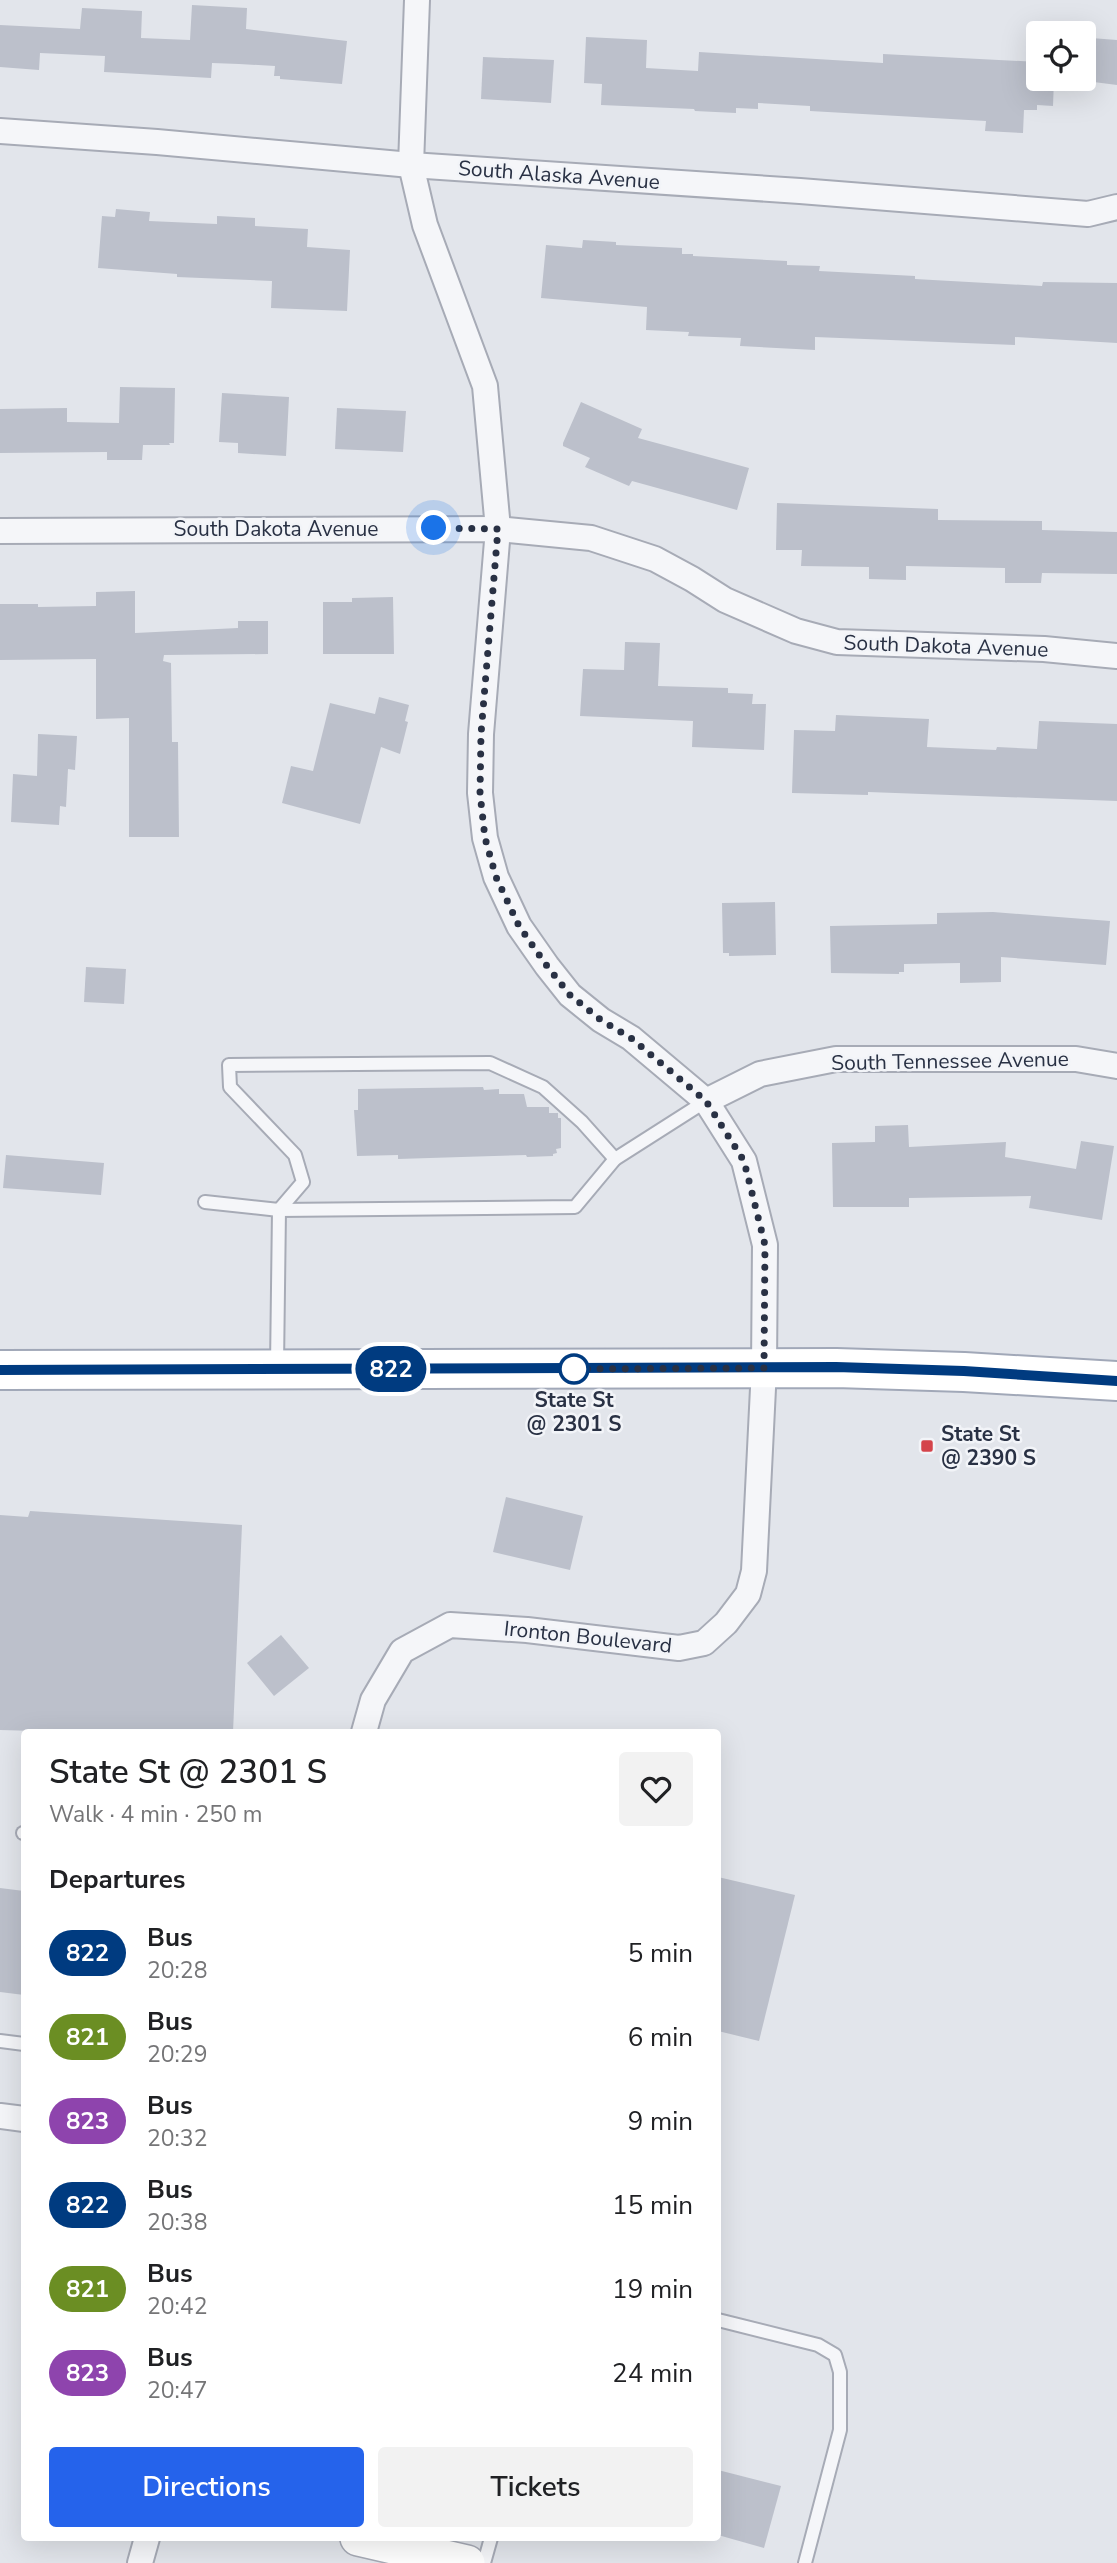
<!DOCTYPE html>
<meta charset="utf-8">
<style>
:root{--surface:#fff;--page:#f2f2f2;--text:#202124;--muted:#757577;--accent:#2563eb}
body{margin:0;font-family:"Nunito Sans",sans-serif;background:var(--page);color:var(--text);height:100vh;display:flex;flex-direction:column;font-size:26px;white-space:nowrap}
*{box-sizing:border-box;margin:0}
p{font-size:23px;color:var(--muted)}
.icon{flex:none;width:38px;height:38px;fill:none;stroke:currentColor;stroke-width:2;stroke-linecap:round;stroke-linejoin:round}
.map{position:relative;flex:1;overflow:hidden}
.sheet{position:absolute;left:21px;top:1729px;width:700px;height:812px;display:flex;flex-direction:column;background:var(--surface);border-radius:7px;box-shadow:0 7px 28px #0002}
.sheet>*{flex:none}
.badge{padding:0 14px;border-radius:23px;font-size:24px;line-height:46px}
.controls{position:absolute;left:1026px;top:21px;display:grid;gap:14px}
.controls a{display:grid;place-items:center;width:70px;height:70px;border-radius:7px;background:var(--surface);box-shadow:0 7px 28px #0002;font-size:35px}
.you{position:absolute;width:35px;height:35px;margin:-18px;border:5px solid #fff;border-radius:50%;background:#1a73e8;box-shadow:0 0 0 10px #1a73e833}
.map>.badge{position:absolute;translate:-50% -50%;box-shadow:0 0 0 4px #fff}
h2{padding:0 28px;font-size:26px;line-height:63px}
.round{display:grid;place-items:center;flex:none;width:74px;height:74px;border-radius:7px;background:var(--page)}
.headline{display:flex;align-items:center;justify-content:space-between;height:119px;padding:0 28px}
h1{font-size:33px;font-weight:600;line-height:52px}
.button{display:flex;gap:14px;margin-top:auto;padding:14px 28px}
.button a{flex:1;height:80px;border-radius:7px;background:var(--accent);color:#fff;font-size:28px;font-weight:600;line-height:80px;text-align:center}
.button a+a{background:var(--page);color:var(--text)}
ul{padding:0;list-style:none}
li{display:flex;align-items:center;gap:21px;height:84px;padding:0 28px}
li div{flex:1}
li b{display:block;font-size:26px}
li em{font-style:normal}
li .badge{min-width:77px;font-weight:700;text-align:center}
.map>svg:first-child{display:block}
.building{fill:#bcc0cb}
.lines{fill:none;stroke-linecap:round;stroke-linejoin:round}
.lane-casing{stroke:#a7abb6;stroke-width:16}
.street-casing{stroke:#a7abb6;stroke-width:28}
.secondary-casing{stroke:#a7abb6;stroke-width:38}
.primary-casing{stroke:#a1a8b8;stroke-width:42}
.lane{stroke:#f5f6f9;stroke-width:12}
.street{stroke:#f5f6f9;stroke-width:24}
.secondary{stroke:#fff;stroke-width:35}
.primary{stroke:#fff;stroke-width:38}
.line-casing{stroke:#fff;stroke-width:16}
.line{stroke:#003b80;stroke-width:10}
.walk{stroke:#293144;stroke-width:7;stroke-dasharray:0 12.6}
.stop-dot{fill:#fff;stroke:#003b80;stroke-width:3.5}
.poi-dot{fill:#d4444b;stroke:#f2f4f8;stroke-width:2.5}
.labels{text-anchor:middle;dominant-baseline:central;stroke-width:5;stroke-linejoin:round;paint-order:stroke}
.street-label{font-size:21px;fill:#293144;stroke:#f2f4f8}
.stop-label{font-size:21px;font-weight:bold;fill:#293144;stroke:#f2f4f8}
.poi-label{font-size:21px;font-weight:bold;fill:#293144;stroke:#f2f4f8;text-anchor:start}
</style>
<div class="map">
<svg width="1117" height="2563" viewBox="0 0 1117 2563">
<rect width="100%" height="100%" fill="#e2e5eb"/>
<!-- building -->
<g class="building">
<path d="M192,5l55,3 -1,21 101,12 -5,43 -62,-5v-3h-6l1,-10 -36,-2 -27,-1 -1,15 -107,-6 1,-16 -65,-3 -1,17 -39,-3v-42l80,4 2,-21 60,3 -1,27 49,2z"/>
<path d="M586,37l61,3 -1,28 52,3 1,-19 184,11v-9l155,8v17h16l-1,27 -16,-1v5h-13l-1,23 -38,-2 1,-10 -176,-10v-5l-52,-3v6l-22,-1v5l-41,-2 -1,-2 -93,-4 1,-21 -18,-1z"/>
<path d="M1091,38l26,2v45l-31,-4z"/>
<path d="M483,57l71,3 -3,43 -70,-4z"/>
<path d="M116,209l34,3 -1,9 68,3v-8l38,2v8l53,3 -1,18 43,3 -3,61 -76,-3 1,-27 -95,-4v-3l-79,-6 4,-52 13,1z"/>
<path d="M583,240l33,2v3l66,3v6h11v2l94,5v4l33,1 -1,5 96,5v3l127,7 1,-4 74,1v60l-102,-6v8l-200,-8v13l-75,-4 1,-8 -53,-2 1,-4 -43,-2 1,-23 -106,-9 5,-53 36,3z"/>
<path d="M120,387l55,1 -1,55h-5l1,2h-27l-1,15h-35v-8l-107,1v-44l67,-1v14l52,1z"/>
<path d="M222,393l67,4 -3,59 -48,-3v-10l-19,-1z"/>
<path d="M581,402l61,27 -4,9 111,30 -12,42 -105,-29 -3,5 -44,-19 5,-9 -27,-12v-3z"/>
<path d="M337,408l69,3 -3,41 -68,-3z"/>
<path d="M777,503l161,6v11l104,1v9l75,2v42l-75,-1 -1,10h-36v-15l-99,-2v14l-37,-1v-12l-68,-1 1,-16h-26z"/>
<path d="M135,591v42l103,-5v-7h30v33l-104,1 -1,6 8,2 1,79h6l1,95h-50v-119l-33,1v-60l-96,1v-56h38v3l58,-1v-14z"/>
<path d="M393,597l1,57h-71v-52h29v-4z"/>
<path d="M625,642l35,1 -2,43 70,2v5l25,1 -1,10h14l-2,46 -72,-3 1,-26 -113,-5 3,-47 41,1z"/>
<path d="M379,697l30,8 -4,16 3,1 -8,32 -19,-7 -21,77 -78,-21 9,-37 22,5 17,-68 45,11z"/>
<path d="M836,715l93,4 -2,28 69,3 1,-3 40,2 2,-28 78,3v77l-249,-9v3l-76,-2 2,-63 41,1z"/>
<path d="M38,734l39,2 -2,34 -7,-1 -2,38 -6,-1 -1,19 -48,-3 2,-48 24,2z"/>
<path d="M775,902l1,53 -47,1v-3h-6l-1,-50z"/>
<path d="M993,912l117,9 -4,44 -105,-8v25l-41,1v-20l-56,1v8h-5v2l-68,-1 -1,-47 107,-2v-11z"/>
<path d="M86,967l40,2 -2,35 -40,-2z"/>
<path d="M483,1087l1,3 15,-1v5h25l3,13h22v6h9v5h3v30l-5,1 1,4 -4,1v2l-26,1 -1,-2 -128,4v-4l-41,1 -3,-46h4v-21z"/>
<path d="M908,1125l1,22 97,-5 -1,15 71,12 5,-28 33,5 -12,74 -73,-12 2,-12 -122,2v9h-76l-1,-64 43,-1v-16z"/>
<path d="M6,1155l98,8 -3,32 -98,-7z"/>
<path d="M506,1497l77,19 -13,54 -77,-18z"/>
<path d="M30,1511l212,14 -9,207h-160l-73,-2v-215l28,2z"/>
<path d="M281,1635l28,33 -35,28 -27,-33z"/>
<path d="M718,1877l77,18 -36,146 -41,-10z"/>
<path d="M0,1888l24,3v104l-24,-3z"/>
<path d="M718,2470l63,16 -17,62 -46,-13z"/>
</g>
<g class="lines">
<defs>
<g id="lane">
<path d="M205,1202l74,8 296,-3 40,-48 91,-58"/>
<path d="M277,1366l2,-156 24,-28 -8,-27 -65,-68 -1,-22 261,-2 53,24 39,35 33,37"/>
<path d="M23,1833h1"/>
<path d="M0,2041l24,3"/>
<path d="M718,2320l100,25 17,10 5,17v58l-35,133"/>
<path d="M484,2563l7,-25"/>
</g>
<g id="street">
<path d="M0,131l157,11 254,23 389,26 288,23 29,-7"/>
<path d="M0,531l498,-2 93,9 64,21 37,20 33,21 71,31 41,11 207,7 73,7"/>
<path d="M706,1101l54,-27 76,-15h240l41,7"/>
<path d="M364,1732l9,-32 29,-49 48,-26 77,5 152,18 25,-5 22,-20 22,-29 6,-23 10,-203 1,-123 -21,-84 -38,-60 -75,-63 -30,-18 -31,-25 -23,-29 -28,-40 -23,-49 -11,-39 -5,-45 1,-59 17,-205 -13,-143 -60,-161 -14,-60 6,-165"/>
<path d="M0,2116l24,3"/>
<path d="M140,2563l7,-25"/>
</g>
<path id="secondary" d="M358,2538l109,25"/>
<path id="primary" d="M0,1370l836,-2 128,4 153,9"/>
</defs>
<!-- lane casing -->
<use href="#lane" class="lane-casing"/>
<!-- street casing -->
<use href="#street" class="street-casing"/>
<!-- secondary casing -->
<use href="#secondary" class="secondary-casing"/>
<!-- primary casing -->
<use href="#primary" class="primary-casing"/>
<!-- lane -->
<use href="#lane" class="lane"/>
<!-- street -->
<use href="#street" class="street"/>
<!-- secondary -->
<use href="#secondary" class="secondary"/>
<!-- primary -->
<use href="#primary" class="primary"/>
</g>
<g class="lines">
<defs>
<path id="line" d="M0,1370l836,-3 128,4 153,10"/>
</defs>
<!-- line casing -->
<use href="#line" class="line-casing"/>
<!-- line -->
<use href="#line" class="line"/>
<!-- walk -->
<path class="walk" d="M434,528l64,1 -17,205 -1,59 5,45 11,39 23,49 28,40 23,29 31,25 30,18 75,63 38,60 21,84 -1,123 -190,1"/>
</g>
<!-- markers -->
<circle class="stop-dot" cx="574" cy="1369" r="14"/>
<rect class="poi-dot" x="920" y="1439" width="14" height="14" rx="3.5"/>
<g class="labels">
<!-- street labels -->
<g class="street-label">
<text transform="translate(559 175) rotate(4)">South Alaska Avenue</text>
<text x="276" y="529">South Dakota Avenue</text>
<text transform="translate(946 646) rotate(2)">South Dakota Avenue</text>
<text transform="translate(950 1061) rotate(-1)">South Tennessee Avenue</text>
<text transform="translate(588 1637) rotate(6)">Ironton Boulevard</text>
</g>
<!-- stop labels -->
<g class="stop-label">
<text x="574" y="1400">State St<tspan x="574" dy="24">@ 2301 S</tspan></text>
</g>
<!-- poi labels -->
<g class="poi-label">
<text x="941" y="1434">State St<tspan x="941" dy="24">@ 2390 S</tspan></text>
</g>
</g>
</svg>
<div class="controls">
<a><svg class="icon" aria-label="locate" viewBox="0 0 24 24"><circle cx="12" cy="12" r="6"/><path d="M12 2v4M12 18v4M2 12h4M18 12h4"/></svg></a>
</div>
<div class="you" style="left:434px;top:528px"></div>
<b class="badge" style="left:391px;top:1369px;background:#003b80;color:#fff">822</b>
<section class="sheet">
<div class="headline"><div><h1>State St @ 2301 S</h1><p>Walk · 4 min · 250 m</p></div><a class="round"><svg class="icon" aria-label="heart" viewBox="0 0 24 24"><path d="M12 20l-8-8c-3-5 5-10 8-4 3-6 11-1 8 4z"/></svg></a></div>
<h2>Departures</h2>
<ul>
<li><span class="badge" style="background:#003b80;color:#fff">822</span><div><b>Bus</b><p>20:28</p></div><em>5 min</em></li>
<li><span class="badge" style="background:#6b8e23;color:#fff">821</span><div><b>Bus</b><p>20:29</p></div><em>6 min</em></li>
<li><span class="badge" style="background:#8e44ad;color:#fff">823</span><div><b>Bus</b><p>20:32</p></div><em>9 min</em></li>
<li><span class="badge" style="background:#003b80;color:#fff">822</span><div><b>Bus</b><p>20:38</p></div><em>15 min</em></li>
<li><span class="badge" style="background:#6b8e23;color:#fff">821</span><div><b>Bus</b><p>20:42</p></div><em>19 min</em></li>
<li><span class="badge" style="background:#8e44ad;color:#fff">823</span><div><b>Bus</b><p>20:47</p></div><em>24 min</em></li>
</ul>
<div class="button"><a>Directions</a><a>Tickets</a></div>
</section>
</div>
